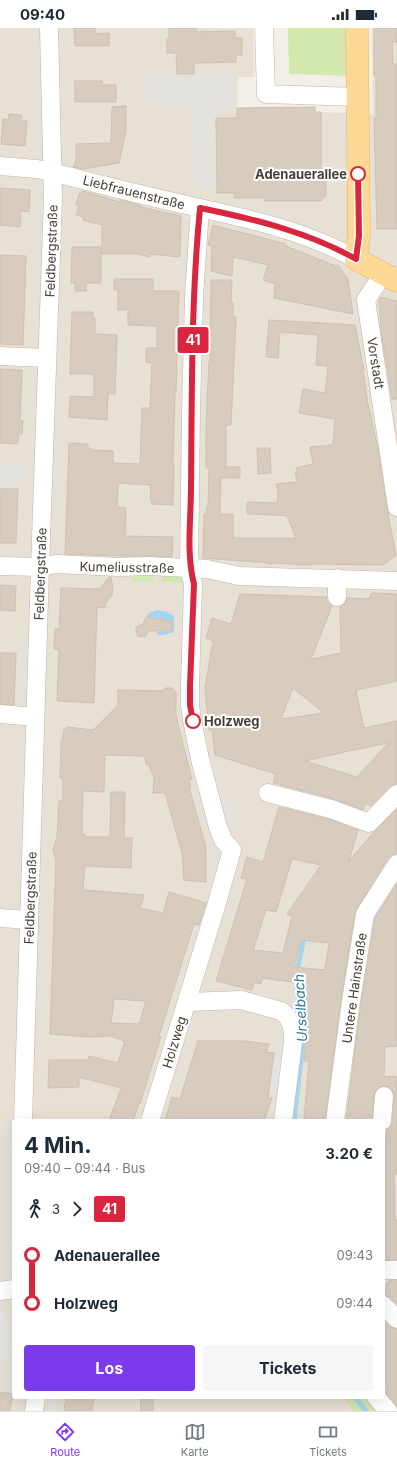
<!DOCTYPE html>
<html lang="de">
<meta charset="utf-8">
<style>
:root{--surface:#fff;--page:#f6f6f7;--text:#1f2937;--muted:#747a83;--line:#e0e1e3;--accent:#7c3aed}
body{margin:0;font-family:Inter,sans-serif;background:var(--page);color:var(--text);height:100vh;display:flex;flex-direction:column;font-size:15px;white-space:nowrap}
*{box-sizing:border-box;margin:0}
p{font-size:13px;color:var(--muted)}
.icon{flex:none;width:22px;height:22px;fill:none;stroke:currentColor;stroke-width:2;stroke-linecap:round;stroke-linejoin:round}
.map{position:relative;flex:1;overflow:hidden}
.details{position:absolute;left:12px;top:1091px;width:373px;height:280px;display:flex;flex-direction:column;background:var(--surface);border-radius:4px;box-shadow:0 4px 16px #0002}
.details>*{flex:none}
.badge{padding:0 8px;border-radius:3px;font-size:14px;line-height:26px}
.map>.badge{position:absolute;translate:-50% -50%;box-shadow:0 0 0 2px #fff}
.legs{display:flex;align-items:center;gap:6px;height:44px;padding:0 12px;font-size:13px}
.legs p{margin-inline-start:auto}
.summary{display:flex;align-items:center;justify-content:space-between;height:68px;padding:0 12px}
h1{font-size:22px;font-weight:700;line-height:30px}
.button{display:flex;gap:8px;margin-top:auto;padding:8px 12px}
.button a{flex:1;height:46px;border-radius:4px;background:var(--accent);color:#fff;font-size:16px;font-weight:700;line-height:46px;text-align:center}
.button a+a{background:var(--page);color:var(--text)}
ul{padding:0 12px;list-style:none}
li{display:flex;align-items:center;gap:14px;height:48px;font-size:15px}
li i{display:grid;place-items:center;width:6px;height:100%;margin:0 5px;background:currentColor}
li i::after{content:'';width:10px;height:10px;margin:-5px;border:3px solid;border-radius:50%;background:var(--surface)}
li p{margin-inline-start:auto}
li:first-child i{background:linear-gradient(#0000 50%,currentColor 0)}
li:last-child i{background:linear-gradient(currentColor 50%,#0000 0)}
.status{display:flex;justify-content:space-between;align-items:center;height:28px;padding:0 20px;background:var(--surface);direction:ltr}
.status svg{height:11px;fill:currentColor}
.tabs{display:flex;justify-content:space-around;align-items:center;height:56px;border-top:1px solid var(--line);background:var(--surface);font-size:11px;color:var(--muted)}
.tabs a{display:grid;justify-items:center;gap:2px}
.tabs .active{color:var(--accent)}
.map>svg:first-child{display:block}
.residential{fill:#e7e0d5;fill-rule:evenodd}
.green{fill:#d2e8af}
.parking{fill:#e4e2df}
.water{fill:#a3d6f0}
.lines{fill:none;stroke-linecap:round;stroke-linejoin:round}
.stream{stroke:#a3d6f0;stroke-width:4.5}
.building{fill:#d8ccbf;stroke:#d0c1af;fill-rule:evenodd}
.minor-casing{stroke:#bfb6a9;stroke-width:19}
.major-casing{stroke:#e4b464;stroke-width:23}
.minor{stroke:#fff;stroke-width:18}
.major{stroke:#fed995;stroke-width:22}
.line-1-casing{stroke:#fff;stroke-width:9}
.line-1{stroke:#d7263d;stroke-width:6}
.stop-1-dot{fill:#fff;stroke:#d7263d;stroke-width:2}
.labels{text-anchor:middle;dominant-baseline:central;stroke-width:4;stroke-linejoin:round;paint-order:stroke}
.stop-label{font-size:13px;font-weight:bold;fill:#463f36;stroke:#fff;text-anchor:end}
.street-label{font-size:13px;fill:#463f36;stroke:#fff}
.water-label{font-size:14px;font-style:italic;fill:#2c78a2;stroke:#fff}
</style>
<div class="status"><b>09:40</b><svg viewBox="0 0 49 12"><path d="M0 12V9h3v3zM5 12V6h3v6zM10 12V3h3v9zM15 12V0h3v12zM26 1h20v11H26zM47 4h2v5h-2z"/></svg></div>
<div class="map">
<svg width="397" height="1383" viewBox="0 0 397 1383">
<rect width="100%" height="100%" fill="#f3efe7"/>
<!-- residential -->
<path class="residential" d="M0,0h253l1,49h-16l-1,31 78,-1 1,5 57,2 -1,-86h25v1383h-397zM14,1093h369v276h-369z"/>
<!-- green -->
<g class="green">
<path d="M288,0h59l1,48 -59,-2z"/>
<path d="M131,547l22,1v6l-22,-1z"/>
<path d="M162,548h23v7l-23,-1z"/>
<path d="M342,1369h27l12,14h-28z"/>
</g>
<!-- parking -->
<g class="parking">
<path d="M232,46l5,34 -21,2 1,83 -21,-5 -7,-82 -43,-1 -2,-29z"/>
<path d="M0,435l23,1v19l-23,-1z"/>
<path d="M231,774l7,25 -9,2 -7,-25z"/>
<path d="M274,1025l11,1 -5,41 -11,-1z"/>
<path d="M0,1282l14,14v35l-14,2z"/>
<path d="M50,1369h8l-3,14h-7z"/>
</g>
<!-- water -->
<path class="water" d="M157,582l10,2 7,4v16l-10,3h-7v-3l15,-1v-10l-24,-4 -1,-3z"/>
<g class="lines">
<!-- stream -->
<g class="stream">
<path d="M294,1093l8,-68v-21l-5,-43v-18l8,-37"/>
<path d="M355,1369l11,14"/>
</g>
</g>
<!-- building -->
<g class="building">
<path d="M74,0h21v6l14,-1v13h-34z"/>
<path d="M169,0h27v4l39,-1v7h7v17h-6v7l-42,1v11h-17l-1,-21h-9v-14h2z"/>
<path d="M374,0h23v14h-5l1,22h4v165h-20l-3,-111h2v-42h-2z"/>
<path d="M75,53h27v4h14v17h-41z"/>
<path d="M126,78v25l-7,32 -36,6 -10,-2 3,-6v-17l35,-1 1,-36z"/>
<path d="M315,79v5h6v61l5,4v19l-5,5h-56v-3h-31v-5h-17l-1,-75h21v-10z"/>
<path d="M9,86l12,1v5l6,1 -2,25 -24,-2 2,-25 5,1z"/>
<path d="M0,160l30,2 -1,22 -8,-1 -1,16 -20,-2z"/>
<path d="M83,163l37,11 1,-2 21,6 -1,1 40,9 -1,41 -30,-3v3l-13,-3h-35v-29l-19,-5 1,-3 -8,-2 3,-9 -3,-1 3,-11z"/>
<path d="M213,197l73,19v2l50,20 2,-1 10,14 5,35 -79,-16 1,-14 -12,-4 5,-15 -35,-8 -1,19 -21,-5 1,-25 -4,-1z"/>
<path d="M72,219h29v36h-15v8h-11v-8h-4z"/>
<path d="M0,227l26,1 -3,89 -23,-1z"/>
<path d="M114,251h39v12h26l-3,101h-1l-2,73h1l-1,40 -21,-1v-4h-2l1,-15 -33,-2 -1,24 9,1 -1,28 48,1 -1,20 -22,-1h-31l-54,-2 4,-111 19,1v4h3v2l22,1v12l27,1 2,-56h8l2,-45 -6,-1v-14h11v-22l-29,-1v-15h-10v-20h-4z"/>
<path d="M211,252h21l-1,22h2v14l3,1 -5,108h-5v42h14v11h-19l-1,22v14h13v24h63l-9,-22 -10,-1 -30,-1v-12l30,1 1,-13 -2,-6 21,-2 -2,-10h2l-1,-4 17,-4 -3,-17 23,-2 2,-26 -36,-6 4,-24 22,4 3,-27 -12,-1 2,-30 -38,-3 -2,26 -12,-1 3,-37 86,5 9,45 -1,1 5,33 10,45 9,60 2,5 -1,1 8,40 -13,10 -70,-1 -7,1 -33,-2 -3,2 -2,-2 -65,-5 1,-44h2l1,-8 1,1 1,-39h-3v-42l3,-65h1z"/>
<path d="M381,269l16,4v98h-5l-11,-69 -2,-30z"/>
<path d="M72,284h21v6h2v16l22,1 -2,59 -7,-1 -1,27 -38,-3 1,-21 24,1v-23h-24z"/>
<path d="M0,341l22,1 -2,51h3l-1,13h-3l-1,10 -18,-1z"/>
<path d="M257,420h13l1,25 -13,1z"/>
<path d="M0,461h18l-2,54h-16z"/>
<path d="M109,549h2l2,12 -1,6 -7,9v4l-8,-1 -3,96 -37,-2 2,-51 -5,-1 1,-20h4l2,-41 39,1z"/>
<path d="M0,557l16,1 -1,25 -15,-1z"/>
<path d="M371,565l26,1v87l-41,9 8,38 33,-7v63l-8,3 -18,19 -6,-2 -2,6 -29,-11 -61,-16 3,-9 -61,-19 -3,-26 -3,1 -4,-42 8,-47 -7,-3 6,-20 19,6 9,-30 86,3 2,6 4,3 -21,53 30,-6 -1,-46 6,-4 1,-5 20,1v-1h3zM293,660l31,25 -43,6zM388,715l-31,34 -52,-16 48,-11z"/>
<path d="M146,589l26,4v10h-24l-3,6 -7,-1 -2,-5v-4l7,-3z"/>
<path d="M0,625h16l-2,52 -14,-1z"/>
<path d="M165,660h7l4,4v24l16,63 -3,1 2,7h-2l16,57 1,11v27l-22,-2 -2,-27 -17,-60h-12l1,-15 -5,-13h-2l-3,-9 -39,-1 -1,37 -21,-1 -1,43h3v3h25l1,-45h14l-1,46h8l-1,30 -46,-2 -2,24 61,5 -4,13 23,5 6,-21 37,11 -7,22 -5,-1 -35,112h2l-21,68 -1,-1 -6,18h-24l12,-33 -42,-11v10l-31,1 1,-28h39l1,-4 29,7 7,-22 -15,-5 -18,1 -42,-3 6,-175 -3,-8 4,-15 2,-35h4v-23h-3l1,-37h1l2,-11 4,-3 25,3 25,-25v-15l45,1zM114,971l32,2 -7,23 -28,-1z"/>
<path d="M279,779l49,12 30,11 -9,31 25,-29 23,-23v45l-5,1 -4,3 -33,54 -14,88 -16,121 -21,-1 5,-59h-5l1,-14 -5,-64 -38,-5 -1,6 -7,-2 -2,8 -36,-9 31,-102 -6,-1 6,-21 16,5zM292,831l29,6 -34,49 5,2 -9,37 -30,-3 13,-40 10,2zM301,912l28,3 -4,27 -31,-3z"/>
<path d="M397,855v163l-12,1 -1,29 13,1v97h-3l1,46h2v40h-14v-106l4,-24 4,-3 1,-5 2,-25 -1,-6 -3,-4 -6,-1 -5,1 -3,3 -2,5 -2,26h-26l15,-118 14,-85z"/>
<path d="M198,1013h47l24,3 -3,8 8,1 -6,45h4l-8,23h-99l7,-24 8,2z"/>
<path d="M390,1252h7v24l-7,-7 -7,-2v-8z"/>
<path d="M383,1292l7,7 7,2v77l-14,-17z"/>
<path d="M0,1364l13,2 -3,17h-10z"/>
<path d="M66,1369h28l-2,14h-28z"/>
<path d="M140,1369h13v14h-12z"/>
</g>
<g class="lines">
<defs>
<g id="minor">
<path d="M264,0l2,66 92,3"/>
<path d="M0,138l37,3 15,3c49,13 98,25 148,36 54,12 107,24 156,51"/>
<path d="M383,246l-17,26 31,207"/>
<path d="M0,328l47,2"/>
<path d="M0,538l40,1 16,-3 63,3 30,-1 58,3 32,7 158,5"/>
<path d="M337,569v-19"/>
<path d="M0,686l35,3"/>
<path d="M268,765l63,16 38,14 28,-29"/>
<path d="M0,890l29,2"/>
<path d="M187,974l54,-2 40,11 6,5 4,8 2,8v10l-10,79"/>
<path d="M23,1093l17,-554 13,-369 -4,-170"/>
<path d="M150,1093l67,-218 15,-53 -9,-10 -5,-13 -18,-68 -8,-39 -2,-15v-19l3,-102 -4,-16 2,-155 3,-117 6,-88"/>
<path d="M335,1093l16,-120 14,-87 32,-50"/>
<path d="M382,1093l2,-25"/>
<path d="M383,1242h14"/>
<path d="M0,1263l14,-2"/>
<path d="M383,1277l14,14"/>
<path d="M376,1369l12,14"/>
<path d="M34,1383l2,-14"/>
</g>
<path id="major" d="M357,0l2,208 -3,23 41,22"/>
</defs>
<!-- minor casing -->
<use href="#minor" class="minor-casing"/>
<!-- major casing -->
<use href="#major" class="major-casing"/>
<!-- minor -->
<use href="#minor" class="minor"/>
<!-- major -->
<use href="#major" class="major"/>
</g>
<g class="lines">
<defs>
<path id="line-1" d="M193,693l-3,-16v-19l4,-102c-8,-31 -3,-65 -3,-97 1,-93 0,-186 9,-279 54,11 108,24 156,51l3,-23 -1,-62"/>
</defs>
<!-- line-1 casing -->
<use href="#line-1" class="line-1-casing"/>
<!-- line-1 -->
<use href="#line-1" class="line-1"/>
</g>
<!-- markers -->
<g class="stop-1-dot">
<circle cx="358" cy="146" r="7"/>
<circle cx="193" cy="693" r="7"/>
</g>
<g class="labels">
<!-- stop labels -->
<g class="stop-label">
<text x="347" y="146">Adenauerallee</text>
<text x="204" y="693" text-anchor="start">Holzweg</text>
</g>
<!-- street labels -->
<g class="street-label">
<text transform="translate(134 164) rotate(14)">Liebfrauenstraße</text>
<text transform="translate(51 223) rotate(-88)">Feldbergstraße</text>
<text transform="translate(376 335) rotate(81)">Vorstadt</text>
<text transform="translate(127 539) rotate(1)">Kumeliusstraße</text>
<text transform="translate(40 546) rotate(-88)">Feldbergstraße</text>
<text transform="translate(30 870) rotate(-88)">Feldbergstraße</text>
<text transform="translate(354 960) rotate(-82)">Untere Hainstraße</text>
<text transform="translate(174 1014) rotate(-73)">Holzweg</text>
</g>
<!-- water labels -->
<g class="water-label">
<text transform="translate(300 980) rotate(-93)">Urselbach</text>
</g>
</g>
</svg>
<b class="badge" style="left:193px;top:312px;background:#d7263d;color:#fff">41</b>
<section class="details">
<div class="summary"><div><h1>4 Min.</h1><p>09:40 – 09:44 · Bus</p></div><b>3.20 €</b></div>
<div class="legs"><svg class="icon" aria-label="walk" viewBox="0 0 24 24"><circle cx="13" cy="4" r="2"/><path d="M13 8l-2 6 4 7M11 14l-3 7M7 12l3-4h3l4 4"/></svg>3<svg class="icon" aria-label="forward" viewBox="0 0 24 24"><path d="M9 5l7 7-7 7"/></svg><b class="badge" style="background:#d7263d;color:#fff">41</b></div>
<ul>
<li><i style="color:#d7263d"></i><b>Adenauerallee</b><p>09:43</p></li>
<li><i style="color:#d7263d"></i><b>Holzweg</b><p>09:44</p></li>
</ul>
<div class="button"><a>Los</a><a>Tickets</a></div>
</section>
</div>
<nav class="tabs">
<a class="active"><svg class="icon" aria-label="directions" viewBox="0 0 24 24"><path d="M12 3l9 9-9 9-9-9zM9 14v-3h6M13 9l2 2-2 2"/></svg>Route</a>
<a><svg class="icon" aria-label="map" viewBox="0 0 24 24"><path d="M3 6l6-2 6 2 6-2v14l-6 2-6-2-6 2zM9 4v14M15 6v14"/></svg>Karte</a>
<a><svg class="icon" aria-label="tickets" viewBox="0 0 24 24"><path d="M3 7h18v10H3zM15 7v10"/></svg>Tickets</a>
</nav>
